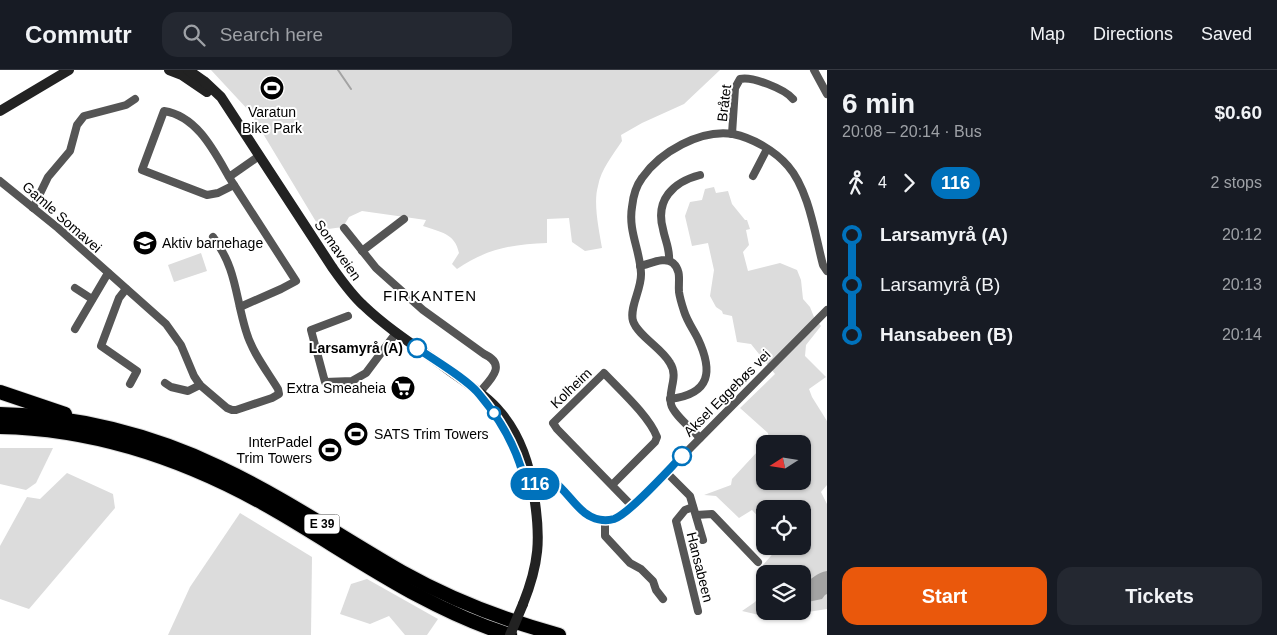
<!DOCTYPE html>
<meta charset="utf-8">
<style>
:root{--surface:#171b24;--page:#242831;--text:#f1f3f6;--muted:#9ea1a6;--line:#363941;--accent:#ea580c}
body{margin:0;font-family:Helvetica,sans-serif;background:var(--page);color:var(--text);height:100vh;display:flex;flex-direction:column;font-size:19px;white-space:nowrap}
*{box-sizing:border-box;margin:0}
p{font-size:16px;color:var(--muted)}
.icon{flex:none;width:28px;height:28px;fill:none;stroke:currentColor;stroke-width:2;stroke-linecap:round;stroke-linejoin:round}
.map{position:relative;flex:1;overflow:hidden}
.panel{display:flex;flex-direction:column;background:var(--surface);width:450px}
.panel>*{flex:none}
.badge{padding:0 10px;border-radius:16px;font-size:18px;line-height:32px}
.needle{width:32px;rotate:258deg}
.tools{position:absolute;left:756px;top:365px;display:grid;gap:10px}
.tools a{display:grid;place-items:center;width:55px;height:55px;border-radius:10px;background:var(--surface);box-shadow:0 1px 4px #0004;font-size:25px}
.map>.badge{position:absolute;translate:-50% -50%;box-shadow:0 0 0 2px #fff}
.legs{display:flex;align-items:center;gap:8px;height:55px;padding:0 15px;font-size:16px}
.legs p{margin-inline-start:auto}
.summary{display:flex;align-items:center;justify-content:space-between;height:85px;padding:0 15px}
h1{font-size:28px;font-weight:800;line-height:38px}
.primary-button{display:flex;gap:10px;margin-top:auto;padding:10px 15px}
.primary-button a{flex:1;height:58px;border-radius:15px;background:var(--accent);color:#fff;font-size:20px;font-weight:800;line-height:58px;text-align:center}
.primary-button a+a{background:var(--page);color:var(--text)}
ul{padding:0 15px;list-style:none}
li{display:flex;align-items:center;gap:18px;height:50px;font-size:19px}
li i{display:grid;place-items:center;width:8px;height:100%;margin:0 6px;background:currentColor}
li i::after{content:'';width:12px;height:12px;margin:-6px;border:4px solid;border-radius:50%;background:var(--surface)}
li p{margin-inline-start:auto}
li:first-child i{background:linear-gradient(#0000 50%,currentColor 0)}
li:last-child i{background:linear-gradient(currentColor 50%,#0000 0)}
header{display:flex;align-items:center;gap:30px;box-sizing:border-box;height:70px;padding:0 25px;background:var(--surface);border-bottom:1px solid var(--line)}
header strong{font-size:24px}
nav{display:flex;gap:28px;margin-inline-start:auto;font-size:18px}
.search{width:350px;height:45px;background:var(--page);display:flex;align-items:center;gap:12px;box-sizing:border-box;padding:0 18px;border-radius:15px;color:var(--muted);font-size:19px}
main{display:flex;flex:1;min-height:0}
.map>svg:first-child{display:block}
.green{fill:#dcdcdc;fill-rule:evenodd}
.water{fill:#a3a3a3}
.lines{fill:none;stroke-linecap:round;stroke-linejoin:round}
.stream{stroke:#a3a3a3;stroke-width:2}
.highway-casing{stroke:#dbdbdb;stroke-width:16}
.street{stroke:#555;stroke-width:8}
.secondary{stroke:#222;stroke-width:10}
.highway{stroke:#000;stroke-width:14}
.secondary-bridge{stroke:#222;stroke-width:10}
.line-1-casing{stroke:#fff;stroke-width:11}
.line-1{stroke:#0072bc;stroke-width:8}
.stop-1-dot{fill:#fff;stroke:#0072bc;stroke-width:2.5}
.labels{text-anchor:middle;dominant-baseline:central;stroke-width:4;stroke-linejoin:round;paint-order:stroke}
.shield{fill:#fff;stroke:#4c4c4c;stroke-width:1}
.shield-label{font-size:12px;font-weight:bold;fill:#000}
.street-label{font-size:14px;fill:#000;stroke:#fff}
.poi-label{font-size:14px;fill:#000;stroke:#fff;text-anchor:start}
.stop-label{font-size:14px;font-weight:bold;fill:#000;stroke:#fff;text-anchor:end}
.neighbourhood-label{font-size:15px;letter-spacing:1px;fill:#000;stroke:#fff}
</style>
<header>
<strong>Commutr</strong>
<div class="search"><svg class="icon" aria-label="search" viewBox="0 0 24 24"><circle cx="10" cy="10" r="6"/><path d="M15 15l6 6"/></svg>Search here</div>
<nav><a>Map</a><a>Directions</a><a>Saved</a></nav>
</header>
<main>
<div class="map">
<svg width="827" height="565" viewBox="0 0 827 565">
<rect width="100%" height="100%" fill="#fff"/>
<!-- green -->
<g class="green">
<path d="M211,0h509l-36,34 -42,19 -21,12 1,6c-9,14 -21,28 -24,45 -5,17 1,44 4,62l-17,3 -13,-9 -3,-24 -22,1v24c-34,1 -61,6 -90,26l-5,-5 7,-11c-4,-20 -19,-21 -36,-27l3,-6 -64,-9 -13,6 -6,10 -22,3 -71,-118z"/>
<path d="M714,117l2,6 12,-2 4,13 13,16h2l3,9 -4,1 3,15 -6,7 5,19 32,-8 17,7 4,10 2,19 7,8 4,10 7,9 -15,19 -1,11 21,21 -17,12 3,8 15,24v64l-6,7 6,12v105l-51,8 -17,-2 -17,-4 13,-9 10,-13v22h37v-37h-30l-9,-9 14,-16 1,-3h24v-37h-37v15l-13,-14 -13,8 -23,-22 -12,-1 27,-10 1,-6 37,-40 -1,-6 -28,-25 35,-34 -24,-30 -14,-2 -5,-26 -9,-2 -1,-3 -6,-4 -6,-11 4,-26 -6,-27 -16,3 -7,-30 5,-14 12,-2 3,-11zM765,374h37v37h-37z"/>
<path d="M201,183l6,18 -33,11 -6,-17z"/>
<path d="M0,378h53l-17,35 -10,7 -26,-6z"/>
<path d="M67,403l46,21 2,14 -86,101 -29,-10v-53l27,-49 13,2z"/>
<path d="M240,443l72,44 -1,78h-143l22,-48z"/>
<path d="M367,509l71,40 -11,16h-22l-16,-19 -19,8 -30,-10 11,-30z"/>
</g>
<!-- water -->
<path class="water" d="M827,501v23l-2,1 -3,4 -19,4v-20c9,-3 14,-11 24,-12z"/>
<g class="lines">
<!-- stream -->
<path class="stream" d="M338,0l13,19"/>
<defs>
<g id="highway">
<path d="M0,322l65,22"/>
<path d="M0,344c74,1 152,21 219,53 64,30 122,70 183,105 50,28 102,48 157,63"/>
<path d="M0,357c99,2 195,36 280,86 75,44 146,96 230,122"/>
</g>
</defs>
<!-- highway casing -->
<use href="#highway" class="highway-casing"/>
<!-- street -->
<g class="street">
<path d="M814,0l13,24"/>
<path d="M732,64l3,-46 5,-9c12,-3 45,10 53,20"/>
<path d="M753,106l14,-27"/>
<path d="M229,107l5,8 -16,8 -11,2 -65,-25 22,-59c33,5 50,40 65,66l30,-21"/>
<path d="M0,111l58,47 108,96 15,21 13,31 6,9 27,23 5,2h4l36,-12 7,-4 -1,-5c-11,-18 -26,-37 -32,-58 -11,-35 -9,-62 -33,-94"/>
<path d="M234,115l62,96 -15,8 -41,18"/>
<path d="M33,138l15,-31 22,-26 7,-26 7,-9 42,-11 9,-6"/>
<path d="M344,158l32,40 10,9 37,33 61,44c24,11 6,26 -5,39"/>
<path d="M362,181l42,-32"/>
<path d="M669,190c1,-11 -4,-20 -6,-31 -8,-29 10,-47 37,-54"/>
<path d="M640,196c10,-2 25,-10 33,-3 9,8 5,19 6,29 1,7 3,13 5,19 3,10 9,18 14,28 15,32 13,55 -28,60"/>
<path d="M75,218l17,11"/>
<path d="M126,219l-7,9 -18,48 36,25 -7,13"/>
<path d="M348,246l-37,14 14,52 27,-1 14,-8 30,-40"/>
<path d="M75,259l33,-56"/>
<path d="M165,313l6,4 17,4 12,-6"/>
<path d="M700,368c-8,-9 -27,-24 -29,-34 -3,-15 8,-27 -1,-41 -8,-15 -32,-27 -37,-42 -4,-14 9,-32 8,-48 -1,-23 -13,-42 -9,-66 1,-10 4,-21 10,-29 18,-26 58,-49 91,-44 20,4 42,17 55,32 21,24 27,69 35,99l4,6"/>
<path d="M666,402l24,24 13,44"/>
<path d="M525,412c38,-31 54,71 105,27l197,-199"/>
<path d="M527,412l5,2 18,-5"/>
<path d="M612,415l43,-43 2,-5c-8,-21 -37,-47 -53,-64l-51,50 4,6 75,77"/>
<path d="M693,437l-8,3 -9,11 22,90"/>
<path d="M696,445l16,-1 46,48"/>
<path d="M605,450v16l25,27 11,6 12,12 3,9 7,9"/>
</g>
<!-- secondary -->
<g class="secondary">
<path d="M169,0l13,5 25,17"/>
<path d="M188,0l16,11 17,16 111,170c10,14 19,27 31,38 24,23 52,41 79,60 18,14 45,30 59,48 20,24 29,53 33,83 7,43 5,68 -11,108"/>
<path d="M0,41l69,-41"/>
</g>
<!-- highway -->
<use href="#highway" class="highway"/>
<!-- secondary-bridge -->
<path class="secondary-bridge" d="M510,565l13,-31"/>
</g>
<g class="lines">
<defs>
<path id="line-1" d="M417,278c17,12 50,31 62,46 22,26 38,53 46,88l7,2 20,-4c13,9 21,24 33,33 8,6 19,9 29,6 15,-5 55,-50 68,-63"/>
</defs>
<!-- line-1 casing -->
<use href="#line-1" class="line-1-casing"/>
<!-- line-1 -->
<use href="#line-1" class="line-1"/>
</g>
<!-- icons -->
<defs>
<symbol id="stadium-disc" viewBox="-11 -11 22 22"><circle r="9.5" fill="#000" stroke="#fff"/><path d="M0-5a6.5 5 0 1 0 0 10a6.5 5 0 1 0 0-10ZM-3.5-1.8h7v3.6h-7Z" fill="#fff"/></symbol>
<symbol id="school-disc" viewBox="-11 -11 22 22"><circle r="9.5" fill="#000" stroke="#fff"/><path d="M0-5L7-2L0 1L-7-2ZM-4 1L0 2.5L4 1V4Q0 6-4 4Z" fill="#fff"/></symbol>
<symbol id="supermarket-disc" viewBox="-11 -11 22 22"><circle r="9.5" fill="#000" stroke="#fff"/><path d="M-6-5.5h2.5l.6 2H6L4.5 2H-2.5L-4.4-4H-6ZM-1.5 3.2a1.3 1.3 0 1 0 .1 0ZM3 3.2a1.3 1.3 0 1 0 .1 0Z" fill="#fff"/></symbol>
</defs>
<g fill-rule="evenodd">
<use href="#stadium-disc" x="258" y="4" width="28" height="28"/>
<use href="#school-disc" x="131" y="159" width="28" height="28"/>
<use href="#supermarket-disc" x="389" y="304" width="28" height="28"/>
<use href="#stadium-disc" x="342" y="350" width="28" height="28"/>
<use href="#stadium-disc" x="316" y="366" width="28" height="28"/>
</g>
<!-- markers -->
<g class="stop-1-dot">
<circle cx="417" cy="278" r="9"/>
<circle cx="494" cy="343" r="6"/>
<circle cx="682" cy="386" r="9"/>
</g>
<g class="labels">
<!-- shield labels -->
<rect class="shield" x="304.5" y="444.5" width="35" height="19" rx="4"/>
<g class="shield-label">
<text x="322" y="454">E 39</text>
</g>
<!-- street labels -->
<g class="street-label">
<text transform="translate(724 33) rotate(-83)">Bråtet</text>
<text transform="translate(62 147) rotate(41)">Gamle Somavei</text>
<text transform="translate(338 180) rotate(55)">Somaveien</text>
<text transform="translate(571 318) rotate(-44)">Kolheim</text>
<text transform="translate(727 323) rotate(-45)">Aksel Eggebøs vei</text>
<text transform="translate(700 497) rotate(76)">Hansabeen</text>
</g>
<!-- poi labels -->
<g class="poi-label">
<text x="272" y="42" text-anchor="middle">Varatun<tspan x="272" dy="16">Bike Park</tspan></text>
<text x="162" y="173">Aktiv barnehage</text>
<text x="386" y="318" text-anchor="end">Extra Smeaheia</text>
<text x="374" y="364">SATS Trim Towers</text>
<text x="312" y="372" text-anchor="end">InterPadel<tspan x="312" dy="16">Trim Towers</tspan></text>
</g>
<!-- stop labels -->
<g class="stop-label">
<text x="403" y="278">Larsamyrå (A)</text>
</g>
<!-- neighbourhood labels -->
<g class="neighbourhood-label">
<text x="430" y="225">FIRKANTEN</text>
</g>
</g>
</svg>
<div class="tools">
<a><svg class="needle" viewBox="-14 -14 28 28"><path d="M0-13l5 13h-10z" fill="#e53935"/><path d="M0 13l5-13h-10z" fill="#9ea1a6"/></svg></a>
<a><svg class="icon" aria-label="locate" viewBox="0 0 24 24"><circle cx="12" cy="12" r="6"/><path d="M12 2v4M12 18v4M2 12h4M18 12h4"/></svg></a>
<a><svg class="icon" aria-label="layers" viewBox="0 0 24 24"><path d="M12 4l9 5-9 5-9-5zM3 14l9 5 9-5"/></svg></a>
</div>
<b class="badge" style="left:535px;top:414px;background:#0072bc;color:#fff">116</b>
</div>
<section class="panel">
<div class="summary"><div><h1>6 min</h1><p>20:08 – 20:14 · Bus</p></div><b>$0.60</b></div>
<div class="legs"><svg class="icon" aria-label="walk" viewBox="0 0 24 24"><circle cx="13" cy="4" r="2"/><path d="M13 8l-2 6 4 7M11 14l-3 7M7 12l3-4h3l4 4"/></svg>4<svg class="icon" aria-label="forward" viewBox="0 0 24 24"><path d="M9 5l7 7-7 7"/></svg><b class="badge" style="background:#0072bc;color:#fff">116</b><p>2 stops</p></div>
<ul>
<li><i style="color:#0072bc"></i><b>Larsamyrå (A)</b><p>20:12</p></li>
<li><i style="color:#0072bc"></i><span>Larsamyrå (B)</span><p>20:13</p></li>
<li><i style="color:#0072bc"></i><b>Hansabeen (B)</b><p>20:14</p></li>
</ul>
<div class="primary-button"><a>Start</a><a>Tickets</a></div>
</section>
</main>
